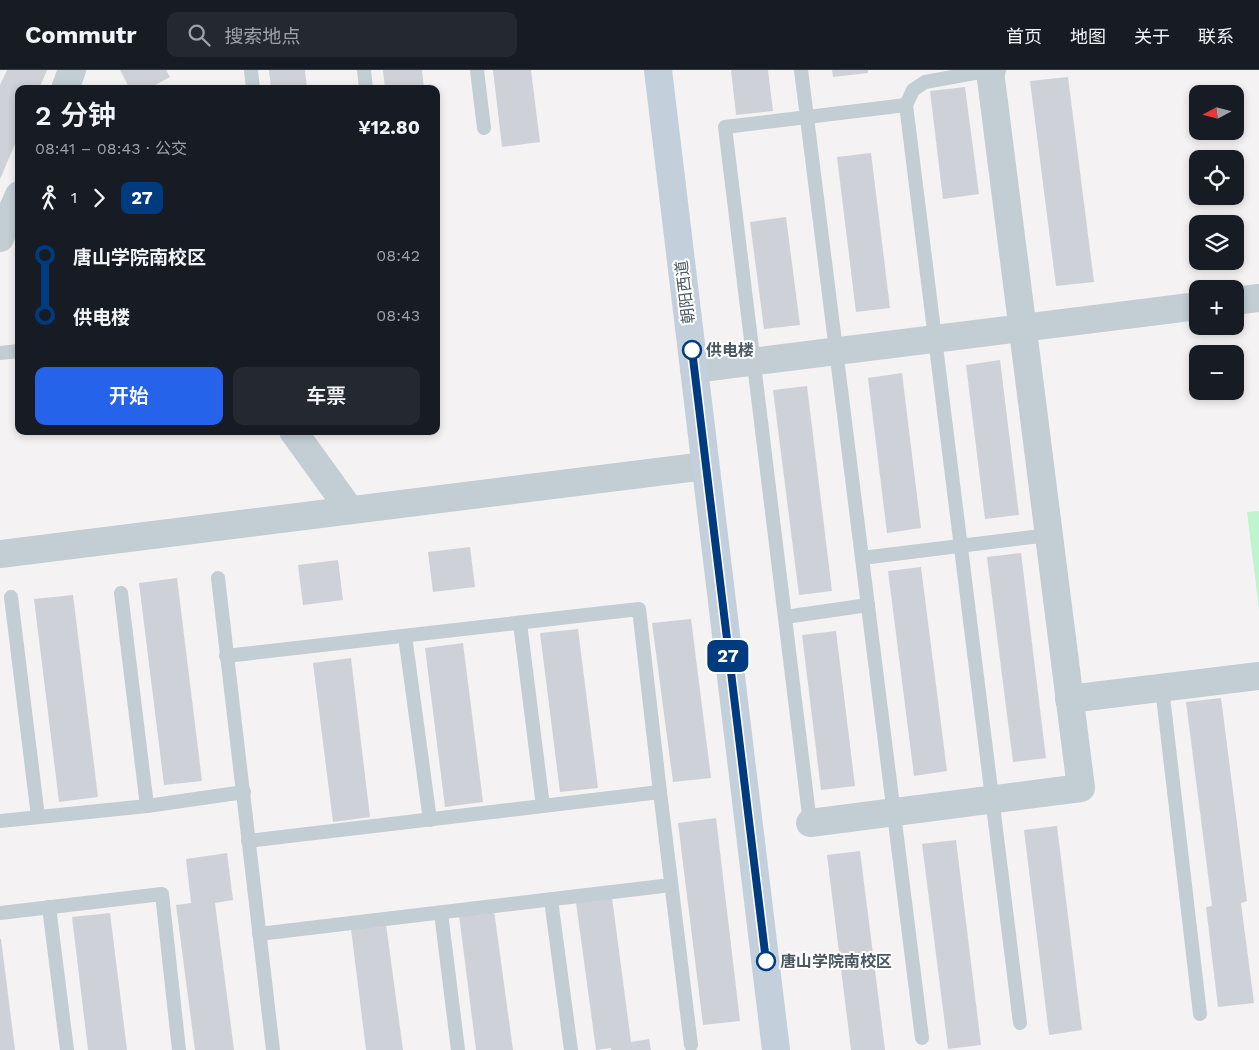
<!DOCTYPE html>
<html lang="zh">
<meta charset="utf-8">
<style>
:root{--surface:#171b24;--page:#242831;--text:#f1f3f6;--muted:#9ea1a6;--line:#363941;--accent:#2563eb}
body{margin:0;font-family:"Work Sans","Noto Sans SC",sans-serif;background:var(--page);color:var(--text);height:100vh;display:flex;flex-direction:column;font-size:19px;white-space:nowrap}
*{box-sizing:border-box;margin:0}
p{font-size:16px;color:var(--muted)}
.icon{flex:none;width:28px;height:28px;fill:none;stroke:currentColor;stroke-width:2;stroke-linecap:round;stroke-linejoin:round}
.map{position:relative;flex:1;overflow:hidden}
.details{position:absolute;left:15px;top:15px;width:425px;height:350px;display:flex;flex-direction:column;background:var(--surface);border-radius:10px;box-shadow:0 2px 8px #0003}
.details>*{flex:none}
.badge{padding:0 10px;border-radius:8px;font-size:18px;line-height:32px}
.needle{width:32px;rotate:263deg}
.fabs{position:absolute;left:1189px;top:15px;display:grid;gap:10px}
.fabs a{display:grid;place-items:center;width:55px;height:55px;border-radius:10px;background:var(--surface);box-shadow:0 2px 8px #0003;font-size:25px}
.map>.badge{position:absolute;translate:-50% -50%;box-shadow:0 0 0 2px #fff}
.legs{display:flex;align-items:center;gap:8px;height:55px;padding:0 20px;font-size:16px}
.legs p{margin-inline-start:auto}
.head{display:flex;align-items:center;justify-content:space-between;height:85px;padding:0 20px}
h1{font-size:28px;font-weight:600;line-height:38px}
.cta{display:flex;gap:10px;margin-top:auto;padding:10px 20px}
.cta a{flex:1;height:58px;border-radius:10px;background:var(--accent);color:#fff;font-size:20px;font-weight:600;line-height:58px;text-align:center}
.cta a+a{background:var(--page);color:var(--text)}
ul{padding:0 20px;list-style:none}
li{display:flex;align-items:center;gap:18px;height:60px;font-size:19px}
li i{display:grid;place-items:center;width:8px;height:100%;margin:0 6px;background:currentColor}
li i::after{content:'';width:12px;height:12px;margin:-6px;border:4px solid;border-radius:50%;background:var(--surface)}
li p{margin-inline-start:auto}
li:first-child i{background:linear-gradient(#0000 50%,currentColor 0)}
li:last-child i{background:linear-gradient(currentColor 50%,#0000 0)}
header{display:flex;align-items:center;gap:30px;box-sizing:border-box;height:70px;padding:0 25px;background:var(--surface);border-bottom:1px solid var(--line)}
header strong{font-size:24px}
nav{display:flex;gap:28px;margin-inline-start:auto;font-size:18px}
.search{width:350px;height:45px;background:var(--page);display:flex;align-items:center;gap:12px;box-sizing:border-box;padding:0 18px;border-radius:10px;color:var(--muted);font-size:19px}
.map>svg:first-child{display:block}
.green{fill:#bef4d0}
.building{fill:#ced2d8}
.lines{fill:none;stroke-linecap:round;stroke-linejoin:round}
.lane{stroke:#c2cdd4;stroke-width:14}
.street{stroke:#c2cdd4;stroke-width:28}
.secondary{stroke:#c3d0dc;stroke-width:28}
.line-1-casing{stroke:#fff;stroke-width:11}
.line-1{stroke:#003b80;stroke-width:8}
.stop-1-dot{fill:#fff;stroke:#003b80;stroke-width:2.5}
.labels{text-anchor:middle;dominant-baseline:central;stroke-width:4;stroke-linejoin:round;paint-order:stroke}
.street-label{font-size:16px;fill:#485762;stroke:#fff}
.stop-label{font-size:16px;font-weight:bold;fill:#485762;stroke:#fff;text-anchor:start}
</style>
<header>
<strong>Commutr</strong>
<div class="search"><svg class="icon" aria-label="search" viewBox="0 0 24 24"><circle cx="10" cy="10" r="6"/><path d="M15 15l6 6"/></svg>搜索地点</div>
<nav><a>首页</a><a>地图</a><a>关于</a><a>联系</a></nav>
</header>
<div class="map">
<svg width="1259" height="980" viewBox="0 0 1259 980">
<rect width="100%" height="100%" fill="#f4f2f2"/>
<!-- green -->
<path class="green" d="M1259,441v98l-12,-97z"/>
<!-- building -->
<g class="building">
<path d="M7,0h40l-8,19h-20v46l-19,44v-94z"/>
<path d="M120,0h46l4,7 -22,12h-18z"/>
<path d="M269,0h36l2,19h-36z"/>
<path d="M383,0h39l2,19h-39z"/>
<path d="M493,0h38l9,72 -38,5z"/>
<path d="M731,0h37l5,41 -37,4z"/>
<path d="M832,0h36v3l-35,4z"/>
<path d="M1068,7l26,205 -38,4 -26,-205z"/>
<path d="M965,17l14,107 -36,5 -13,-108z"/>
<path d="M871,83l19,155 -34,4 -19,-155z"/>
<path d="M786,147l14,108 -36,4 -14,-107z"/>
<path d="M1000,290l19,155 -34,4 -19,-154z"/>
<path d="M902,303l19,155 -34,5 -19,-155z"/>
<path d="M807,316l25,205 -33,4 -26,-205z"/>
<path d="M470,477l5,40 -42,5 -5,-40z"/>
<path d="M1021,483l25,205 -33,4 -26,-205z"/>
<path d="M338,490l5,40 -40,5 -5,-40z"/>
<path d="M921,497l26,204 -33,5 -26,-205z"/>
<path d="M177,508l25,203 -38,4 -25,-202z"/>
<path d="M73,525l25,202 -39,5 -25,-203z"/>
<path d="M691,549l20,159 -38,4 -21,-159z"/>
<path d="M578,559l20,159 -38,4 -20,-159z"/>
<path d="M836,561l19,155 -34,4 -19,-155z"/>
<path d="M463,573l20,159 -38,5 -20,-159z"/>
<path d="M351,588l19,159 -37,5 -20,-159z"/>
<path d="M1221,628l26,203 -6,2 13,100 -36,4 -12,-100 6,-1 -26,-204z"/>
<path d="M716,748l24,203 -37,4 -25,-202z"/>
<path d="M1057,756l25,204 -33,5 -25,-205z"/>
<path d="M956,770l25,205 -33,4 -26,-205z"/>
<path d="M860,781l25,199h-34l-24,-195z"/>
<path d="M227,783l6,47 -18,3 19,147h-39l-19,-145 15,-2 -5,-44z"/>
<path d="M611,820l20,152 18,-3 2,11h-40v-2l-15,2 -21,-155z"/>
<path d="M493,833l20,147h-37l-18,-143z"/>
<path d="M110,843l17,137h-39l-16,-133z"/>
<path d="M385,847l18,133h-37l-16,-129z"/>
<path d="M0,869h1l14,111h-15z"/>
</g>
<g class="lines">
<!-- lane -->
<g class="lane">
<path d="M251,0l2,19"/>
<path d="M364,0l2,19"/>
<path d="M477,0l7,58"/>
<path d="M801,0l121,968"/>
<path d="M906,35l114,918"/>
<path d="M0,283l19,-2"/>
<path d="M862,488l187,-23"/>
<path d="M218,508l55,472"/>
<path d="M121,523l26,213"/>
<path d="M11,527l27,220"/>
<path d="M785,547l83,-12"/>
<path d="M520,553l23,183"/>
<path d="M405,566l25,184"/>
<path d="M226,586l413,-47 21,183"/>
<path d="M1162,618l38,326"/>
<path d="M0,751l147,-15 97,-14"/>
<path d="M810,753l-85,-696 181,-22 7,-15 12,-8 66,-12"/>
<path d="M248,771l412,-49 31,253"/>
<path d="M551,830l20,150"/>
<path d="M49,837l18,143"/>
<path d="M0,843l162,-19 17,156"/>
<path d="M441,843l17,137"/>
<path d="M259,864l412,-49"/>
</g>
<!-- street -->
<g class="street">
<path d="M65,19l7,-19"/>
<path d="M0,168l19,-43"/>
<path d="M1235,231l24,-3"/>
<path d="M694,299l504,-63"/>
<path d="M293,361l57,79"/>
<path d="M0,484l705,-88"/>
<path d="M1069,629l190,-23"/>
<path d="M810,753l271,-35 -91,-717 2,-1"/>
</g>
<!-- secondary -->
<path class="secondary" d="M658,0l118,980"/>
</g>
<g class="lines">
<defs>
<path id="line-1" d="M692,280l74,611"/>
</defs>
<!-- line-1 casing -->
<use href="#line-1" class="line-1-casing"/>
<!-- line-1 -->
<use href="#line-1" class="line-1"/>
</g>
<!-- markers -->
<g class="stop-1-dot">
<circle cx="692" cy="280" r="9"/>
<circle cx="766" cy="891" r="9"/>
</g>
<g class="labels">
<!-- street labels -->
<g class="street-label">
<text transform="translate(685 222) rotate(-97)">朝阳西道</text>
</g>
<!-- stop labels -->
<g class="stop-label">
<text x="706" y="280">供电楼</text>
<text x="780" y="891">唐山学院南校区</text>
</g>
</g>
</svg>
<div class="fabs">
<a><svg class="needle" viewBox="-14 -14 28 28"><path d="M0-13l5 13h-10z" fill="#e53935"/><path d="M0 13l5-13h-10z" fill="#9ea1a6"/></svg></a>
<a><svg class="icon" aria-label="locate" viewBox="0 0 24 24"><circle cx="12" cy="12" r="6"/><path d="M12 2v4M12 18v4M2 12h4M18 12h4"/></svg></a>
<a><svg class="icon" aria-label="layers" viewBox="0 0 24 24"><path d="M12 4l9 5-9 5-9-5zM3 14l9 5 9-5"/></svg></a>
<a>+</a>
<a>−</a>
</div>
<b class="badge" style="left:728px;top:586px;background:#003b80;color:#fff">27</b>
<section class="details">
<div class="head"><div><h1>2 分钟</h1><p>08:41 – 08:43 · 公交</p></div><b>¥12.80</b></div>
<div class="legs"><svg class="icon" aria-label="walk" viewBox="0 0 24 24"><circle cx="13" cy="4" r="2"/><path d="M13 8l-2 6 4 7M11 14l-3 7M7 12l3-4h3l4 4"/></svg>1<svg class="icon" aria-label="forward" viewBox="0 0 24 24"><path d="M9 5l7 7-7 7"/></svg><b class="badge" style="background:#003b80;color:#fff">27</b></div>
<ul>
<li><i style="color:#003b80"></i><b>唐山学院南校区</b><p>08:42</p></li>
<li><i style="color:#003b80"></i><b>供电楼</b><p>08:43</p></li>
</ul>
<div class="cta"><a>开始</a><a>车票</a></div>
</section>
</div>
